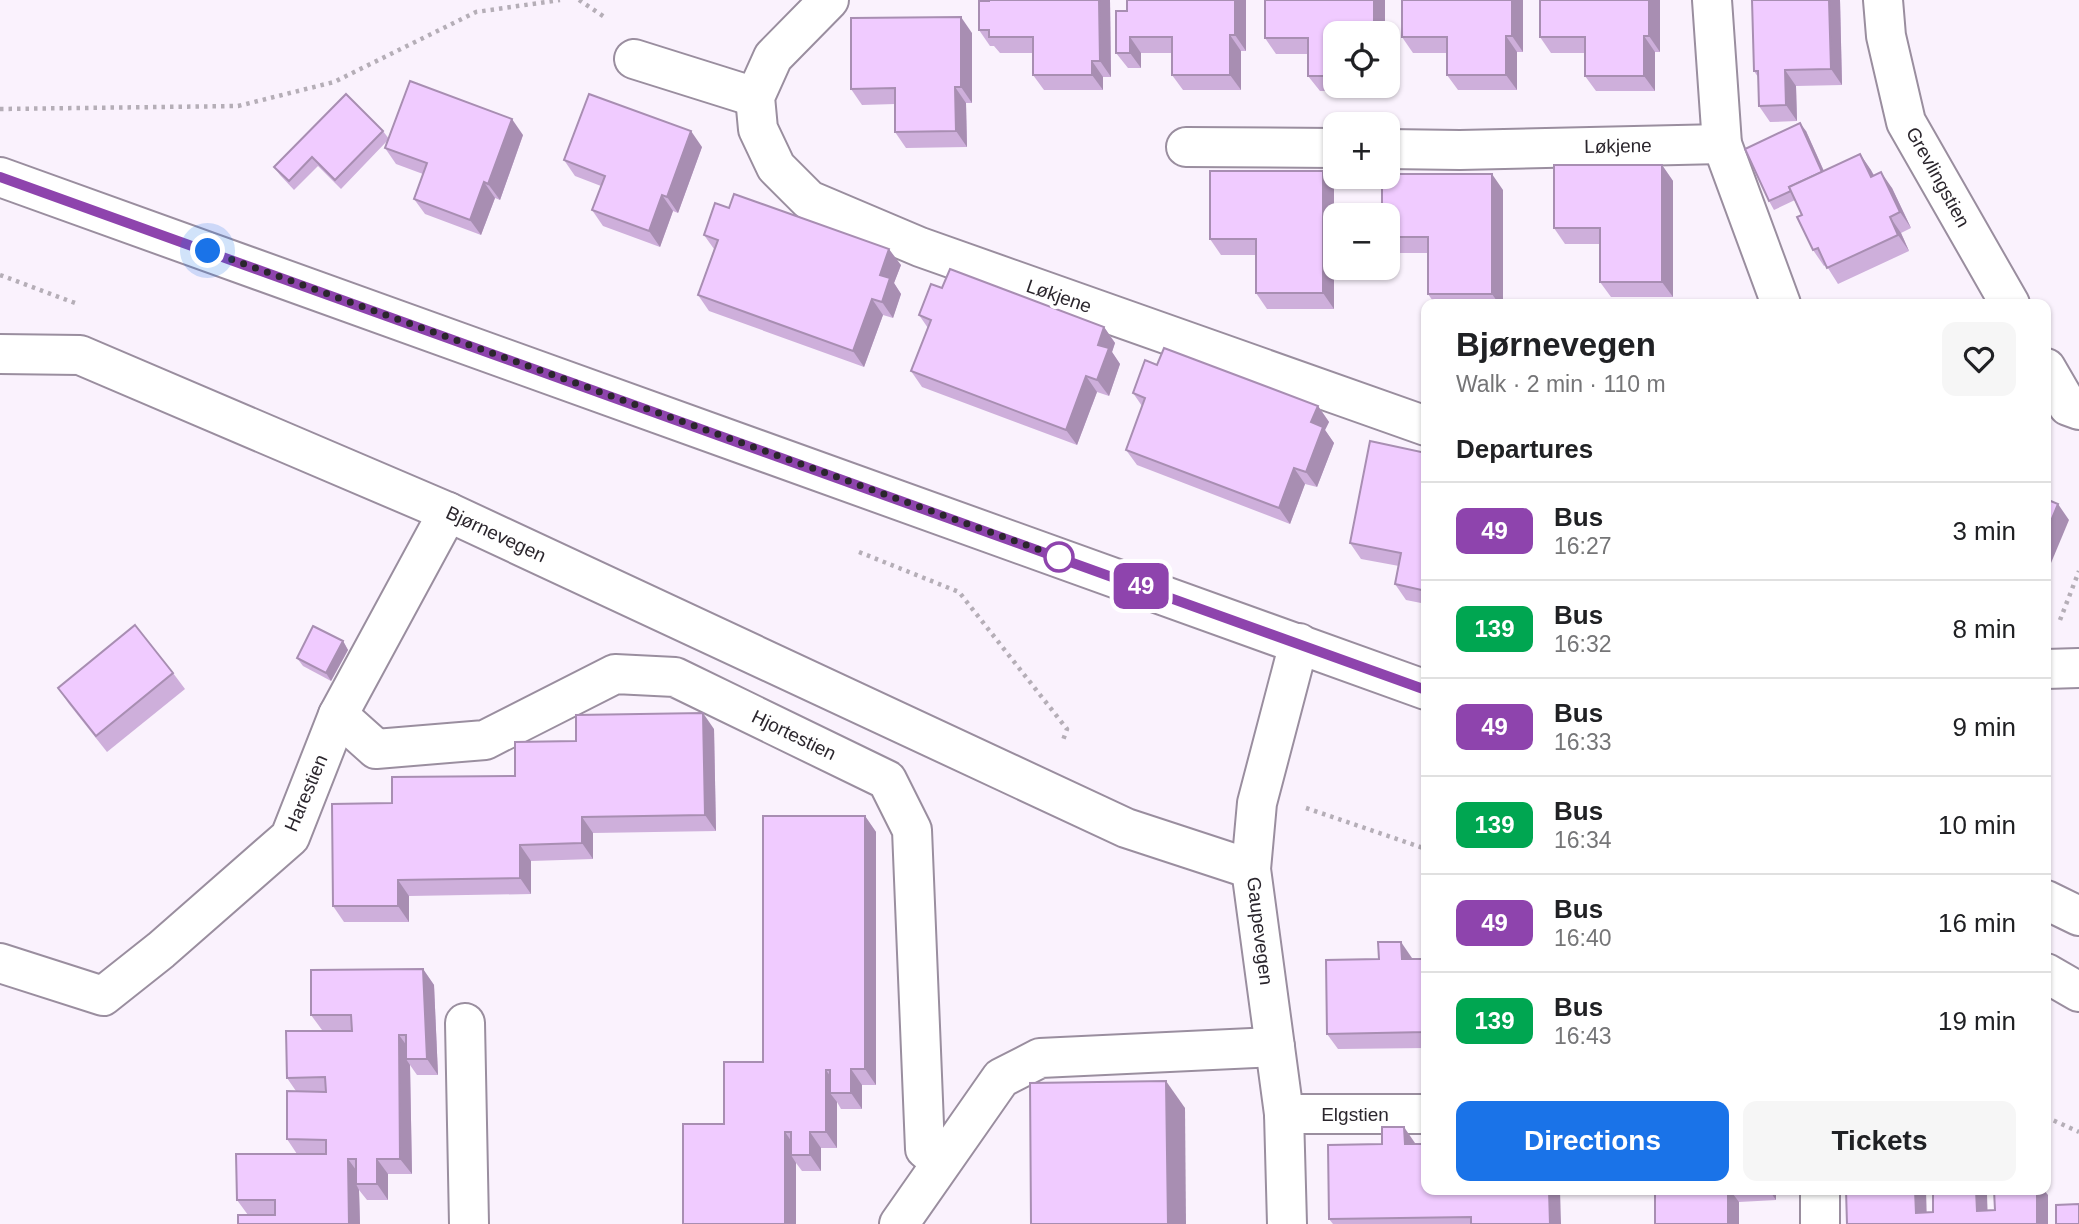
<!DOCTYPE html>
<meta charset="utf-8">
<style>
:root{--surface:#fff;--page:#f6f6f6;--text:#202124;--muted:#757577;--line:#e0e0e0;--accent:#1a73e8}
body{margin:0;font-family:Arial,sans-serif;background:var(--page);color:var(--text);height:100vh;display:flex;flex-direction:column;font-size:26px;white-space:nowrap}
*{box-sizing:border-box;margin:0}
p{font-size:23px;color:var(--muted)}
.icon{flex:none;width:38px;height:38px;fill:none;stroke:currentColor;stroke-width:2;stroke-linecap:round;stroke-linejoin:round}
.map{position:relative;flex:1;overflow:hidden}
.sheet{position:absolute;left:1421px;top:299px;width:630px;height:896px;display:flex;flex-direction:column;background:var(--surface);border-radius:14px;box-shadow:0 2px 5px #0004}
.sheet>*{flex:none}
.badge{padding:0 14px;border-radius:10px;font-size:24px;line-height:46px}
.fabs{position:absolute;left:1323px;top:21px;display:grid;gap:14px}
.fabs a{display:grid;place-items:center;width:77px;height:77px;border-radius:14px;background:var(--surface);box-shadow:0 2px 5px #0004;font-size:35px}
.you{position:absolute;width:35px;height:35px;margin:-18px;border:5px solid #fff;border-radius:50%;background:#1a73e8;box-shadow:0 0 0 10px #1a73e833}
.map>.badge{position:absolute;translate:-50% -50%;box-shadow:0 0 0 4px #fff}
h2{padding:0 35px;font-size:26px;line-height:63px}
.round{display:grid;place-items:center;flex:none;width:74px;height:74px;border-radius:14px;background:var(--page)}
.summary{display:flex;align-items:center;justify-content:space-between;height:119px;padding:0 35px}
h1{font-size:33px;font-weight:700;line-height:52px}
.button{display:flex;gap:14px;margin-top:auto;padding:14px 35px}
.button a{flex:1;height:80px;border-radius:14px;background:var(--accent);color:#fff;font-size:28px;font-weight:700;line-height:80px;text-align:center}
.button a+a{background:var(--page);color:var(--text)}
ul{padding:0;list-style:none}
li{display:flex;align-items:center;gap:21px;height:98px;padding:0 35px;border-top:2px solid var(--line)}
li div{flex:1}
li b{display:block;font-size:26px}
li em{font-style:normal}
li .badge{min-width:77px;font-weight:700;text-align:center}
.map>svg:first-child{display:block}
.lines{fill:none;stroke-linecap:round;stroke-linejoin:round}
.minor-casing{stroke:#9a8e9f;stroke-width:42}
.major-casing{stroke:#9a8e9f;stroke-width:42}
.path{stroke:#b5aeb7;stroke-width:4.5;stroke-dasharray:3.5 5;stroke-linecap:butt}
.minor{stroke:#fff;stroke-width:38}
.major{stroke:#fff;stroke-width:38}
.wall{fill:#ceafdb}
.shaded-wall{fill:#a88eb2}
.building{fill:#f0cbff;stroke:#a88eb2;stroke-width:2}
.line-casing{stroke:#fff;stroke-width:16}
.line{stroke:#8e44ad;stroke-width:10}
.walk{stroke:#2b262d;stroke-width:7;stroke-dasharray:0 12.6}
.stop-dot{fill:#fff;stroke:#8e44ad;stroke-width:3.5}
.labels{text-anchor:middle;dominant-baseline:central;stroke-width:7;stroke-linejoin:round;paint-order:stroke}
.street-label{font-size:19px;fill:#2b262d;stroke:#fff}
</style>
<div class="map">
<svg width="2079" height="1224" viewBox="0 0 2079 1224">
<rect width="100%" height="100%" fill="#faf2fd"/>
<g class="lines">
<defs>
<g id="minor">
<path d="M829,0l-56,57 -18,40 3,32 18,38 33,33 111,47 506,179"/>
<path d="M1712,0l10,144 59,160"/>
<path d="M1883,0l3,36 20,86 104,182"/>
<path d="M634,59l121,38"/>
<path d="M1186,147l149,1"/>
<path d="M1388,149l72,1 262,-6"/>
<path d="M0,354l80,1 368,157 678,316 125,41"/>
<path d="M2046,368l22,38 11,4"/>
<path d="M2046,669l33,-1"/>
<path d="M338,715l38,34 109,-9 130,-66 60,3 212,103 25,50 13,319 15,13"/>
<path d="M0,963l103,33 58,-46 129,-113 48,-122 110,-203"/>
<path d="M465,1023l4,201"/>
<path d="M1284,1114h142"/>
<path d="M1820,1190v34"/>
<path d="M899,1224l102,-146 39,-20 235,-11"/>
<path d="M1287,1224l-3,-110 -33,-245 6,-66 42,-160"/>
</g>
<g id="major">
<path d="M0,177l1426,513"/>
<path d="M2046,900l33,16"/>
<path d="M2046,973l33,19"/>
</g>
</defs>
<!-- minor casing -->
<use href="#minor" class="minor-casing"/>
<!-- major casing -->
<use href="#major" class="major-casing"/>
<!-- path -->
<g class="path">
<path d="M579,0l27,18"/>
<path d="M0,109l238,-3 96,-24 142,-70 84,-12"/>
<path d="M0,275l75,28"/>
<path d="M859,552l100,40 108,137 -5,14"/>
<path d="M2060,620l19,-49"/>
<path d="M1306,808l120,41"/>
<path d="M2046,1117l33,15"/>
</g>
<!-- minor -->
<use href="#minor" class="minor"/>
<!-- major -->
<use href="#major" class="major"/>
</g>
<!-- wall -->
<g class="wall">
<path d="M989,0h121l1,77h-8v13h-59l-11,-15v-22h-33l-6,-7h-4l-11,-16z"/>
<path d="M1246,0v51h-5v39h-58l-11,-15v-22h-31v15h-13l-12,-15 11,-42z"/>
<path d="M1385,0v33h-50v53h45v5h-60l-12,-15v-22h-32l-11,-16z"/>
<path d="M1523,0v52h-6v38h-59l-11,-15v-22h-34l-11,-16z"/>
<path d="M1660,0v52h-5v39h-59l-11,-15v-23h-34l-11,-16z"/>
<path d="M1840,0l2,85 -46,1 1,35 -27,1 -11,-16 -1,-29 -4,-6z"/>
<path d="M972,33v70h-6l1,44 -61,1 -11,-16v-28l-33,1 -11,-16z"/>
<path d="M383,131l6,8 134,-4 -23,65 -5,-2 -14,37 -56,-21 -11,-15 9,-25 -27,-10 -11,-16 3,-8 -47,49 -23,-23 -24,24 -14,-15 -6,-8z"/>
<path d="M1806,131l18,40 36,-17 14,21 18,13 19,40 -10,5 8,18 -71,33 -12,-19 -2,1 -11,-16 -11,-35 -7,-15 -21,10 -5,-9z"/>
<path d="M702,147l-24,66 -5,-2 -13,36 -57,-21 -11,-16 9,-24 -26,-10 -11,-16z"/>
<path d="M1662,165l11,16v116h-62l-11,-15v-38h-35l-11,-16z"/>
<path d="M1323,171l11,16v122h-67l-11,-16v-38h-35l-11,-16z"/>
<path d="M1503,190v114h-68l-7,-10v-41h-31v16h-27l-1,-1h19v-53z"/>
<path d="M704,235l197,30 -7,18 7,11 -8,24 -10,-3 -19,52 -155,-56 -11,-16 16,-46z"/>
<path d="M942,288l162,39 11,16 -3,9 8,12 -11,32 -12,-4 -20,53 -155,-58 -11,-16 17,-43 -9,-13z"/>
<path d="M1133,393l185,13 11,16 -4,8 9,13 -17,44 -12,-3 -15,40 -153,-59 -11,-15 16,-44z"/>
<path d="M1426,453v151l-20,-4 -11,-16 4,-18 -38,-7 -11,-16z"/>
<path d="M343,641l5,9 -17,31 -28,-15 -6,-8z"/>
<path d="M173,673l12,16 -78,63 -38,-48 -11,-16z"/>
<path d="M714,729l2,102 -123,2v26l-62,2v33l-122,2v26h-65l-11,-16 59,-103 123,-27 61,-35z"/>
<path d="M865,816l11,16v253h-14v24h-21l-4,-7v46h-16v23h-19l-6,-8v61l-72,-100 39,-62z"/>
<path d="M1412,958v1h14v89l-88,1 -11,-15 52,-75z"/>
<path d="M423,969l11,16 4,90h-21l-7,-10 2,109h-24v26h-21l-8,-10 1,34h-122l10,-9 -11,-15 60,-46 -10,-15 9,-48 -9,-13 35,-48 -11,-15z"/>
<path d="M1415,1143v1l146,80h-228l-4,-5z"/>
<path d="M1655,1190h121v10l-37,2v22z"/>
</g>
<!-- shaded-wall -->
<g class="shaded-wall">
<path d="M1099,0h11l1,77 -11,-16z"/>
<path d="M1235,0h11v51l-11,-16z"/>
<rect x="1374" y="0" width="11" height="33"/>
<path d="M1512,0h11v52l-11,-16z"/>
<path d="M1649,0h11v52l-11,-16z"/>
<path d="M1829,0h11l2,85 -11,-16z"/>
<path d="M961,17l11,16v70l-11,-16z"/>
<path d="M1230,35l11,16v39l-11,-15z"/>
<path d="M1506,36l11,16v38l-11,-15z"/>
<path d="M1644,36l11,16v39l-11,-15z"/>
<path d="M1130,37l11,16v15l-11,-15z"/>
<path d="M1092,61l11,16v13l-11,-15z"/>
<path d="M1785,70l11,16 1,35 -11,-16z"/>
<path d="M955,87l11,16 1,44 -11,-16z"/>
<path d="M512,119l11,16 -23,65 -12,-16z"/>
<path d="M1800,123l6,8 24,54 -6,-8z"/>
<path d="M691,131l11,16 -24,66 -11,-16z"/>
<path d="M1860,154l11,16 11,22 -11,-15z"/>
<path d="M1662,165l11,16v116l-11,-15z"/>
<path d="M1323,171l11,16v122l-11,-16z"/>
<path d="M1881,172l11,16 19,40 -11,-16z"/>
<path d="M1492,174l11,16v114h-4l-7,-10z"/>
<path d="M484,182l11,16 -14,37 -11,-15z"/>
<path d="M662,195l11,16 -13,36 -11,-16z"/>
<path d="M1890,217l11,16 8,18 -11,-16z"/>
<path d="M1388,240l9,13v16l-9,-13z"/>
<path d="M889,249l12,16 -7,18 7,11 -8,24 -11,-16 -2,-27z"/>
<path d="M872,299l11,16 -19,52 -11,-16z"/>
<path d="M1104,327l11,16 -3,9 8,12 -11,32 -12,-16 1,-35z"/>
<path d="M1086,376l11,16 -20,53 -11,-15z"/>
<path d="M1318,406l11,16 -4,8 9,13 -17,44 -11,-15 5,-50z"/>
<path d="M1294,468l11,16 -15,40 -11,-16z"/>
<path d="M2058,504l11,16 -23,55v-42z"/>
<path d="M343,641l5,9 -17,31 -5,-8z"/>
<path d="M703,713l11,16 2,102 -11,-16z"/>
<path d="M865,816l11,16v253l-11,-16z"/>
<path d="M582,817l11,16v26l-11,-16z"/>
<path d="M520,845l11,16v33l-11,-16z"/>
<path d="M398,880l11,16v26l-11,-16z"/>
<path d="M1401,942l11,16 1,17 -11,-16z"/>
<path d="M423,969l11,16 4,90 -11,-16z"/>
<path d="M399,1035l11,15 -4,9 4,6 2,109 -12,-15z"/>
<path d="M851,1069l11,16v24l-11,-16z"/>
<path d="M826,1070l11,16 -7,7 7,9v46l-11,-16z"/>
<path d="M1166,1081l19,27 1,116h-18z"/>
<path d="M1404,1127l11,16 1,17 -11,-16z"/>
<path d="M785,1132l11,16 -5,7 5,8v61h-11z"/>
<path d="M810,1132l11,16v23l-11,-16z"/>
<path d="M348,1159l11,15 -3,10 3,6 1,34h-11z"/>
<path d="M377,1159l11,15v26l-11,-16z"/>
<path d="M1549,1190h11l1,34h-11z"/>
<path d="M1728,1190h2l9,12v22h-11z"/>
<path d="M1769,1190h7v10z"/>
<path d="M1915,1190h11l1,34 -11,-11z"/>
<path d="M1976,1190h8l3,5 1,29 -11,-13z"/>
<path d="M2037,1190h7l4,5v29h-11z"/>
</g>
<!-- building -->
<g class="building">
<path d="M989,0h110l1,61h-8v14h-59v-38h-44v-7h-10v-29h10z"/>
<path d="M1127,0h108v35h-5v40h-58v-38h-42v16h-14v-42h11z"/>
<path d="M1265,0h109v33h-39v43h-27v-38h-43z"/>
<path d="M1402,0h110v36h-6v39h-59v-38h-45z"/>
<path d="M1540,0h109v36h-5v40h-59v-39h-45z"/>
<path d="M1752,0h77l2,69 -46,1 1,35 -27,1 -1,-35h-4z"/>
<path d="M961,17v70h-6l1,44 -61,1v-44l-44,1v-71z"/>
<path d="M410,81l102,38 -24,65 -4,-2 -14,38 -56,-21 13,-36 -42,-15z"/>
<path d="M346,94l37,37 -48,49 -23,-23 -23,24 -15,-14z"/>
<path d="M589,94l102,37 -24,66 -5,-2 -13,36 -57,-21 13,-34 -41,-16z"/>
<path d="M1800,123l22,49 -33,15 2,4 -22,10 -24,-52z"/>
<path d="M1860,154l11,23 10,-5 19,40 -10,5 8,18 -71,33 -9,-20 -5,2 -16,-33 5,-2 -13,-28z"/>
<path d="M1554,165h108v117h-62v-54h-46z"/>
<path d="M1210,171h113v122h-67v-54h-46z"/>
<path d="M1388,174h104v120h-64v-57h-40v-22h-6v-38h6z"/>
<path d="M734,194l155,55 -9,26 10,3 -8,24 -10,-3 -19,52 -155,-56 20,-55 -14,-5 11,-32 14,5z"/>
<path d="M950,269l154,58 -6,18 11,3 -12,32 -11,-4 -20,54 -155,-59 20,-51 -12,-5 12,-31 11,4z"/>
<path d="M1164,348l154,58 -7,16 12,5 -17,45 -12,-4 -15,40 -153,-58 19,-52 -12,-5 12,-33 12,5z"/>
<path d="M1370,441l56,12v138l-31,-7 6,-31 -51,-10z"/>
<path d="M2046,499l12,5 -12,29z"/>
<path d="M135,625l38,48 -77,63 -38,-48z"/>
<path d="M313,626l30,15 -17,32 -29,-15z"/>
<path d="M703,713l2,102 -123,2v26l-62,2v33l-122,2v26h-65l-1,-102 60,-1v-26l123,-1v-34l61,-1v-26z"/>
<path d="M763,816h102v253h-14v24h-21v-23h-4v62h-16v23h-19v-23h-6v92h-102v-100h41v-62h39z"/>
<path d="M1378,942h23l1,17h24v73l-99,2 -1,-74 53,-1z"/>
<path d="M423,969l4,90h-21v-24h-7l1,124h-23v25h-21v-25h-8l1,65h-111v-9h37v-15h-38l-1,-46h90v-14l-39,-1v-48l39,1 -1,-15 -38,1 -1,-47h66l-1,-16h-40v-45z"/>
<path d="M1166,1081l2,143h-137l-1,-141z"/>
<path d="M1382,1127h22l1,17h21v46h123l1,34h-79v-7l-142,2 -1,-74 54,-1z"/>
<rect x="1655" y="1190" width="73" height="34"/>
<path d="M1846,1190h69l1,23 17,-1v-22h43l1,21 18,-1 -1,-20h43v34h-190z"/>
<path d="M2079,1204v20h-23v-19z"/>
</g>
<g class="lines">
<defs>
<path id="line" d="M0,177l1426,513"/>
</defs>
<!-- line casing -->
<use href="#line" class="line-casing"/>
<!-- line -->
<use href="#line" class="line"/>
<!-- walk -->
<path class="walk" d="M208,251l857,308 -6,-2"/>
</g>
<!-- markers -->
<circle class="stop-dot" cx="1059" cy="557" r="14"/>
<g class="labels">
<!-- street labels -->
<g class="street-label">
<text transform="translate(1618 146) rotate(-1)">Løkjene</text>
<text transform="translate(1938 177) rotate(61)">Grevlingstien</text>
<text transform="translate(1059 296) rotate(19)">Løkjene</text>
<text transform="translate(496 534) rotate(25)">Bjørnevegen</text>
<text transform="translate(794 735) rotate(26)">Hjortestien</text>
<text transform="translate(306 793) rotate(-67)">Harestien</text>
<text transform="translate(1260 931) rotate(83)">Gaupevegen</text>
<text x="1355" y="1114">Elgstien</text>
</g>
</g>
</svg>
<div class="fabs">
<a><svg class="icon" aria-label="locate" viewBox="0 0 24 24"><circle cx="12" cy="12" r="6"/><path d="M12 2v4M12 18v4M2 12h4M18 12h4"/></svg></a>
<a>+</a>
<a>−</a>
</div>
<div class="you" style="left:208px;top:251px"></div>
<b class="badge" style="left:1141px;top:586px;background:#8e44ad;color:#fff">49</b>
<section class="sheet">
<div class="summary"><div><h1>Bjørnevegen</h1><p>Walk · 2 min · 110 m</p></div><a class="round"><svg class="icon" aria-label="heart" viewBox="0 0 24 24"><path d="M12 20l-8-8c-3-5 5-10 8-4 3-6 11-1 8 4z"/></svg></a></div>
<h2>Departures</h2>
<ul>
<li><span class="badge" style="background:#8e44ad;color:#fff">49</span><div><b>Bus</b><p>16:27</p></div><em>3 min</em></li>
<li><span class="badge" style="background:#00a651;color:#fff">139</span><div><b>Bus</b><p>16:32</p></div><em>8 min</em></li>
<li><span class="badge" style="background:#8e44ad;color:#fff">49</span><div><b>Bus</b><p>16:33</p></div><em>9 min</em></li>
<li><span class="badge" style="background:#00a651;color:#fff">139</span><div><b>Bus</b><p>16:34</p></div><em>10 min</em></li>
<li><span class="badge" style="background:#8e44ad;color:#fff">49</span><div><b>Bus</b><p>16:40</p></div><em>16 min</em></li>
<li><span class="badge" style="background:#00a651;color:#fff">139</span><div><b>Bus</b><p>16:43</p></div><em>19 min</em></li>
</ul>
<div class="button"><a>Directions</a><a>Tickets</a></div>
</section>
</div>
